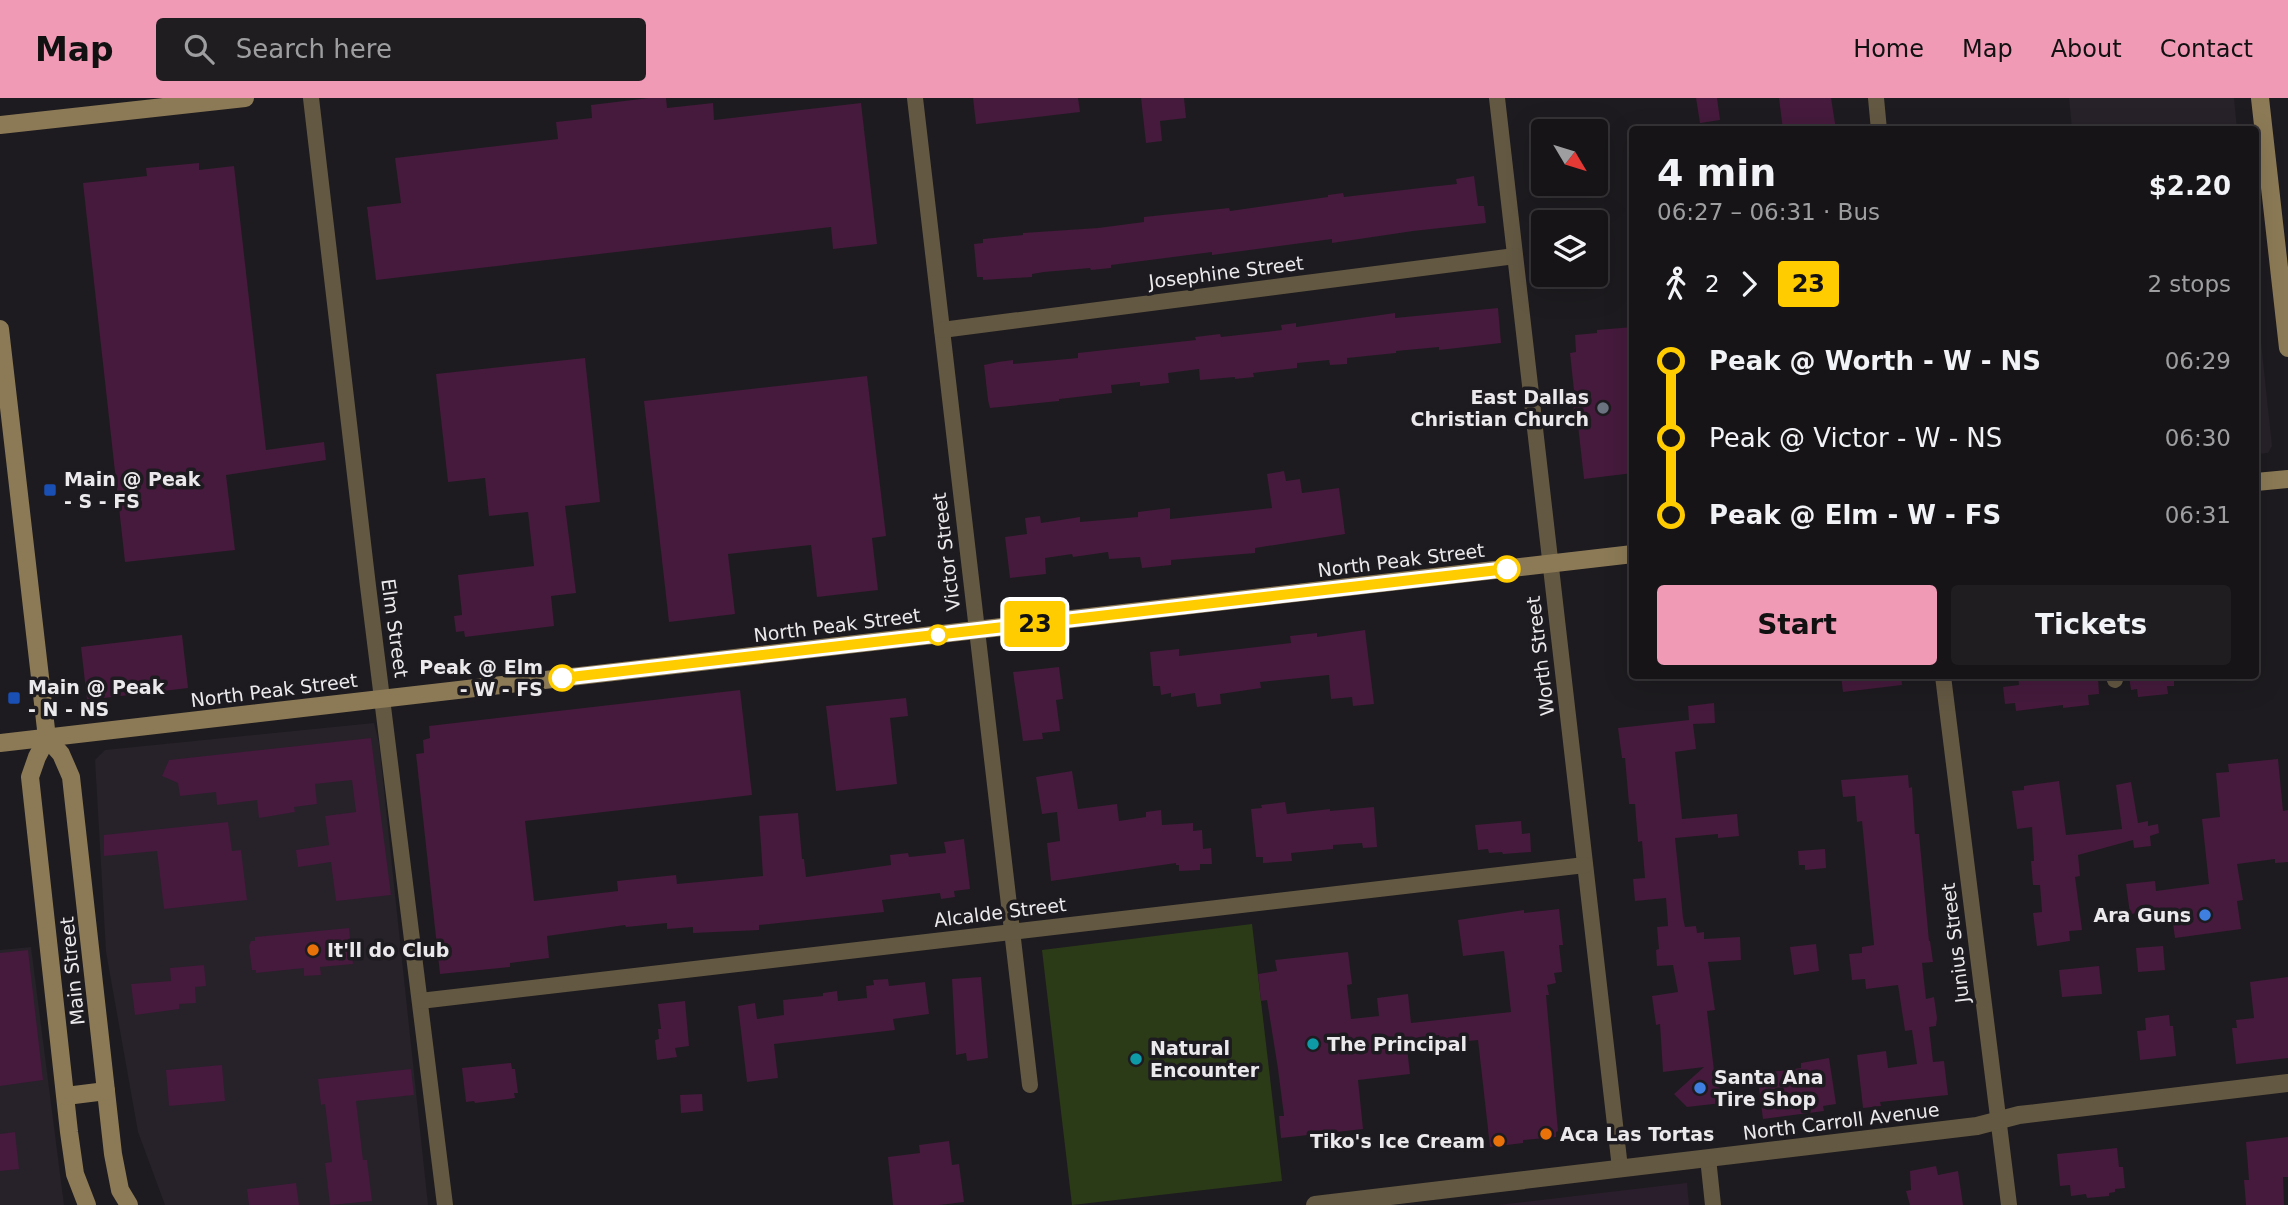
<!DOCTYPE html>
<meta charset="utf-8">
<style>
:root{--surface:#161417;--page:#1f1d20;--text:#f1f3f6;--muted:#9e9ea1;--line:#353336;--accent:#f09ab6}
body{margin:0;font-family:"DejaVu Sans",sans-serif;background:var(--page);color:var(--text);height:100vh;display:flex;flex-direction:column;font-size:26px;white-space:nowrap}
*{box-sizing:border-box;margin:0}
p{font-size:23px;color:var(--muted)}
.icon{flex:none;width:38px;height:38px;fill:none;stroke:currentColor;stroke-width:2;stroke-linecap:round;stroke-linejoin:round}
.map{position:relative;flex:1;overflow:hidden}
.sheet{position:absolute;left:1629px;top:28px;width:630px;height:553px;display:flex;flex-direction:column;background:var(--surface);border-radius:7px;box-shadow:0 7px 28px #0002,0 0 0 2px var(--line)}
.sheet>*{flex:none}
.badge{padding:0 14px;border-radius:5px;font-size:24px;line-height:46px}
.needle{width:46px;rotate:128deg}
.buttons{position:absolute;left:1531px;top:21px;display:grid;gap:14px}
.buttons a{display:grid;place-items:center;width:77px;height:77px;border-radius:7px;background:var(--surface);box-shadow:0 7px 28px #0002,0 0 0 2px var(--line);font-size:35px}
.map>.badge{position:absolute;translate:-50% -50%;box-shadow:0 0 0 4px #fff}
.legs{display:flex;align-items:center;gap:10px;height:77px;padding:0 28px;font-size:23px}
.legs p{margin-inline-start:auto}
.overview{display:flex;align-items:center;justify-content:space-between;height:119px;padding:0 28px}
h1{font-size:38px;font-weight:700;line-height:52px}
.button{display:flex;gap:14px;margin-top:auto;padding:14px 28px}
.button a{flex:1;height:80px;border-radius:7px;background:var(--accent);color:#111;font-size:28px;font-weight:700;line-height:80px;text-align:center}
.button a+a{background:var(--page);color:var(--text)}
ul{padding:0 28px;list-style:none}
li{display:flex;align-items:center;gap:24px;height:77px;font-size:26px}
li i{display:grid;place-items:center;width:10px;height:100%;margin:0 9px;background:currentColor}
li i::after{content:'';width:18px;height:18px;margin:-9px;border:5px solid;border-radius:50%;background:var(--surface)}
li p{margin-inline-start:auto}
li:first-child i{background:linear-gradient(#0000 50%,currentColor 0)}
li:last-child i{background:linear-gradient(currentColor 50%,#0000 0)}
header{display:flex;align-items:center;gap:42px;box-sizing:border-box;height:98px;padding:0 35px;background:var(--accent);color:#111}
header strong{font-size:33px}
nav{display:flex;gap:38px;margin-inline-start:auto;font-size:24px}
.search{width:490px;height:63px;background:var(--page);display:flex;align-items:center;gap:18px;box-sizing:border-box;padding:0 24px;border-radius:7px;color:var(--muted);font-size:26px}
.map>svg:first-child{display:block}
.built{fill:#27212a}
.education{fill:#2a1e2c}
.green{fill:#2b3b18}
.building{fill:#451a3c}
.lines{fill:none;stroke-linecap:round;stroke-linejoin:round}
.minor{stroke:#635842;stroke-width:16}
.tertiary{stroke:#635842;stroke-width:18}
.secondary{stroke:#8c7a56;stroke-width:18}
.line-1-casing{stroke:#fff;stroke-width:16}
.line-1{stroke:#fc0;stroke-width:10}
.worship-dot{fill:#6b7280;stroke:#1d1b1f;stroke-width:2.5}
.transit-dot{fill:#1a4fb4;stroke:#1d1b1f;stroke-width:2.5}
.stop-1-dot{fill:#fff;stroke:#fc0;stroke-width:3.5}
.shop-dot{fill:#3f7fe0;stroke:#1d1b1f;stroke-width:2.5}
.food-dot{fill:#e8710a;stroke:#1d1b1f;stroke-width:2.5}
.culture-dot{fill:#0f9aa8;stroke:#1d1b1f;stroke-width:2.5}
.labels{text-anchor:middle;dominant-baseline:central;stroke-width:7;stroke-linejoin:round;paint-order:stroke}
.street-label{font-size:19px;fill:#ebe9ec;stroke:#1d1b1f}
.poi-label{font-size:19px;font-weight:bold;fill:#ebe9ec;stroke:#1d1b1f;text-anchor:start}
.stop-label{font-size:19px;font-weight:bold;fill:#ebe9ec;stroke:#1d1b1f;text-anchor:end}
</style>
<header>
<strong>Map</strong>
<div class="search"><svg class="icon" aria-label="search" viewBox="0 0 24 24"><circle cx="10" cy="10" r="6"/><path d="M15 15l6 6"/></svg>Search here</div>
<nav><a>Home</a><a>Map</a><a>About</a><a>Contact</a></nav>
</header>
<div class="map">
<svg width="2288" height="1107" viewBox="0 0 2288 1107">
<rect width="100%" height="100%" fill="#1d1b1f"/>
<!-- built -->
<g class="built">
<path d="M2069,0h165l3,31h-165z"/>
<path d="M2256,197l16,151 -4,7 -12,1z"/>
<path d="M374,625l5,20 49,462h-263l-27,-73 -32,-180 -11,-192 10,-10z"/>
<path d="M31,849l33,258h-64v-255z"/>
</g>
<!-- education -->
<path class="education" d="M1687,1085l2,22h-191l188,-22z"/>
<!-- green -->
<path class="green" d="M1252,826l30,257 -210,24 -30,-255z"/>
<!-- building -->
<g class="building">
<path d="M649,0h17l1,10 46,-5 1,17 147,-17 16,141 -44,5 -2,-22 -455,53 -9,-73 34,-4 -6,-45 163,-19 -2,-17 36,-4 -1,-13z"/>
<path d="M973,0h105l2,14 -104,12z"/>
<path d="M1141,0h43l2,20 -26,3 2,20 -16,2z"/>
<path d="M1696,0h21l3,22 -20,3z"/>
<path d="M1779,0h52l5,32h-53z"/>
<path d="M199,65v7l35,-4 32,284 58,-8 2,18 -100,15 9,75 -110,12 -42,-379 64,-7 -1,-8z"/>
<path d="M1474,78l4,30h6l2,17 -73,8 -81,12v-4l-120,16v-3l-101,13v3l-20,2 -1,-2 -46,4 -12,2v3l-49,3v-3h-6l-3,-33 9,-1v-4l40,-4v-2l75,-5 46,-6v-5l85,-9 1,3 98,-14v-2l15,-2 1,4 85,-10 28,-3 -1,-5z"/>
<path d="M1498,210l3,35 -62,7v-3l-43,4v2l-49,5v6l-17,1 -1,-5 -32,3v5l-44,5 1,4 -19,2v-2l-35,3 -1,-11 -31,4 1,10 -29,3v-4l-29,3 1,8 -53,6v2l-69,7 -2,-8 -4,-35 14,-3 15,-2v4l65,-6v-5l118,-13 -1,-3 25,-3 1,3 61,-7 -1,-5 15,-2v4l99,-14v5z"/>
<path d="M1633,229v146l-49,6 -6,-54h-3l-3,-34h2l-4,-38 6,-1 -1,-17 22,-2v-3z"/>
<path d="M585,260l15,144 -35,4 11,87 -25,3 3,30 -89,11 -1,-6 -8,1 -2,-16 8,-1 -4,-40 76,-9 -6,-54 -39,4 -4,-38 -37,4 -12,-108z"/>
<path d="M867,278l19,160 -14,2 6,52 -61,7 -6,-52 -83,9 7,60 -66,8 -25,-221z"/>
<path d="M1284,373l2,10 14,-2 2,14 37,-5 6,46 -90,14v5l-84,7v5l-29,3 -2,-11 -31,2 -1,-7 -35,5 -1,-3 -27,4 1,16 -36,4 -5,-41 22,-3 -2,-16 15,-2 1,7 39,-6v5l58,-5v-5l32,-4v11l102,-11 -5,-34z"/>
<path d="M1365,532l9,74 -21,2 -1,-9 -21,2 -2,-24 -69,7 1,6 -41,6 1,10 -24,3 -2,-14 -24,4v-4l-10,2 -1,-9h-7l-3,-34 29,-3v7l112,-13 -1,-7 27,-3v4z"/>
<path d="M182,537l6,53 -101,12 -6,-53z"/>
<path d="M1059,569l4,32 -7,1 4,31 -18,2 1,6 -20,2 -10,-69z"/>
<path d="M1841,578h60l1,9 -59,7z"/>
<path d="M2018,578l80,1 1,17 -11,1 1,10 -26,3v-3l-47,6 -1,-8 -10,1 -2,-17 16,-2z"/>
<path d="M2129,578h45v10h-7l1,8 -30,3 -1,-8 -6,1z"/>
<path d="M740,592l12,105 -227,26 9,80 84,-10 -1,-10 59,-6 1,9 86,-8 -4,-60 39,-3 4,46h2l2,18 85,-12 -1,-10 18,-2 1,4 37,-4 -2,-11 20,-3 6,50 -16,2 1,6 -14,2 -1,-6 -58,7 2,12 -125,13v5l-66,3v-6l-26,2v-6l-41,4 -1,-2 -78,11 2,22 -39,5v4l-70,7 -24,-220 8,-1 -1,-13 7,-2 -1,-12z"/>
<path d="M906,600l2,18 -18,2 7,66 -61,7 -10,-85z"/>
<path d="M1714,605l1,20 -22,1 3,25 -21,3 7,67 55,-5 2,22 -21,2v-4l-43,4 8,80 2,9 11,-1 1,7 7,-1v7l36,-2 1,23 -33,2 7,48 -8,1 8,68h3l4,24 -35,4 -13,-13 30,-27 -41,5 -3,-48 -4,1 -4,-29 26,-4 -5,-27 -16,1 -1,-16 3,-1 -2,-22 11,-1 -2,-28 -31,3 -2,-22 12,-1 -3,-37 -4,1 -3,-38h-6l-4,-46h-3l-4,-30 71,-8 -1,-14z"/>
<path d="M371,640l20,157 -55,6 -5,-39 -33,5 -2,-17 33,-5 -4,-29 31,-4 -4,-32 -37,4 2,20 -23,3 1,5 -36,6 -2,-18 -40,5 -1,-13 -36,4 -2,-13 -16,-7 7,-16z"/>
<path d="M2278,661l5,52 5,-1v52l-13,1v-4l-38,5 6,36 -6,1 4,28 -66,9 -4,-29 -41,5 -4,-30 29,-3 1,10 53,-7 -7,-65 18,-2 -4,-44 13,-1 -1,-8z"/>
<path d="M1072,673l6,38 39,-5 2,17 27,-4v-5l15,-2 1,15 31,-2v8l9,-1 1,19 8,-1 1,16h-12v6l-21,1v-6h-3v-2l-125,18 -4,-38 13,-2 -3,-29 -15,2 -6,-37z"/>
<path d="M1908,677l1,13 3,-1 3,47h4l10,107h1l3,21 -11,1 4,36 8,-2 3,21 -1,8 -7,1 4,35 11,-1 4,34 -68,7 1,4 -18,2 -6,-53 29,-4 2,17 29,-4 -5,-34 -7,1 -7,-46 -32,4 -1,-10 -13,1 -3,-26 13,-1v-6l12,-2 -12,-124 -5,1 -2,-26 -12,1 -2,-17z"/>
<path d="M2059,683l7,54 56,-6 -6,-44 15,-3 7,41 10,-2v5l10,-2 1,9 -9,3 1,10 -17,2 -1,-8 -55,15 2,21 -5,1 7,53 -13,1 1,10 -33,5 -4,-33 9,-1 -2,-27h-7l-2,-24h3l-2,-34 -15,2 -5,-38 12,-1v-4z"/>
<path d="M1285,704l2,12 43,-5v2l44,-4 3,40 -14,1 -1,-5 -29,2v4l-42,4 1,8 -29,2v-6h-7l-5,-48 11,-1 -1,-3z"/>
<path d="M1521,723l1,13 8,-1 1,19 -28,2 -1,-2 -13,1 -1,-4 -10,1 -3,-25z"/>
<path d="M228,724l4,29 9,-1 6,50 -83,9 -7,-58 -53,5v-21z"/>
<path d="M1825,751l1,19 -21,2v-5h-6l-1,-14z"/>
<path d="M1559,811l4,36h-4l3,27 -8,1 2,10 -9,2 2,10h-3l12,136 -2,1v5l-33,3v3l-33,4 -12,-107 -38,4 -1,-9 -33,4 4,35 -52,6 5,49 -82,9 -2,-22h5l-6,-47 -11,-69 -6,1 -3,-27 19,-3 -2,-11 73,-8 4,32 -5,1 4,34 28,-3 -2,-18 31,-4 3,29 100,-11 -7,-61 -41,5 -5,-36 66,-10v3z"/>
<path d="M349,830l4,36 -33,3 1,8 -17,1v-8l-48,5v-3h-4l-3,-24 2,-5h4v-4z"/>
<path d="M1816,846l3,27 -25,4 -4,-28z"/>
<path d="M2163,848l2,24 -27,2 -2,-24z"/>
<path d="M28,852l15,130 -43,6v-133z"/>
<path d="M204,867l2,21 -11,1 1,16 -17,1v5l-44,6 -4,-31 40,-3 -1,-13z"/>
<path d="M2099,868l3,28 -40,3 -3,-27z"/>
<path d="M981,879l7,81 -21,3 -1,-8 -10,2 -4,-76z"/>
<path d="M2288,879v81l-52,6 -4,-36h5l-1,-8 18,-2 -4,-36z"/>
<path d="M888,881l1,7 36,-4 4,32 -36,5 2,11 -121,14 4,34 -31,4 -9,-76 17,-3 2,16 27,-4 -1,-15 40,-4v-3l14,-2 1,10 29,-3 -1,-12 8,-1 -1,-5z"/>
<path d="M685,903l4,45 -14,2 2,9 -20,3 -2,-20 4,-1 -1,-10h3l-3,-25z"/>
<path d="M2169,917l1,11h3l3,30 -36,4 -3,-29 9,-1 -1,-12z"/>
<path d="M1829,960l7,46 -13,2 1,5 -61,8 -6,-45 44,-6v-5z"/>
<path d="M511,965l1,6h3l3,24h-4l1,5 -40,5 -1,-2 -8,1 -4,-34z"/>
<path d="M222,967l3,36 -56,5 -3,-36z"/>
<path d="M411,971l3,26 -58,6 7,59h4l5,41 -42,4 -5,-42 7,-1 -7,-58 -4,1 -3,-26z"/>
<path d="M702,996l1,17 -22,2 -1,-18z"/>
<path d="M15,1034l4,37 -19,2v-37z"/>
<path d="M2288,1039v40h-5l1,28h-38l-2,-25h5l-3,-38z"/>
<path d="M949,1043l3,24 7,-1 5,38 -25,3h-46l-5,-48 32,-4 -1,-8z"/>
<path d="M2117,1050l2,19h4l2,21 -10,1v3l-6,1v3l-22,2 -1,-4 -15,2 -1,-11 -10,1 -3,-32z"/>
<path d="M1936,1068l2,9 20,-4 5,34h-53l-4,-14 5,-1 -1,-19z"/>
<path d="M296,1085l3,22h-50l-2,-16z"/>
</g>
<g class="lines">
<!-- minor -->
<g class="minor">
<path d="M311,0l57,488 77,619"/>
<path d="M915,0l115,987"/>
<path d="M1497,0l123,1070"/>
<path d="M1876,0l3,32"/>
<path d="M942,232l573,-74"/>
<path d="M1943,578l66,529"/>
<path d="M2114,578l1,4"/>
<path d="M420,903l1165,-136"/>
<path d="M1708,1060l5,47"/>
</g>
<!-- tertiary -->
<path class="tertiary" d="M1315,1107l662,-79 42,-11 269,-32"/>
<!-- secondary -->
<g class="secondary">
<path d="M2260,0l28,250"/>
<path d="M0,27l245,-27"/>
<path d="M0,231l47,409 14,16 10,23 42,377 7,36 9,15"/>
<path d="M2256,384l32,-3"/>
<path d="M47,640l-10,19 -7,20 39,355 6,42 12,31"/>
<path d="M0,645l1633,-189"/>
<path d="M66,998l40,-5"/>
</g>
</g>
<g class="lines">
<defs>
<path id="line-1" d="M562,580l945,-109"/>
</defs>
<!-- line-1 casing -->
<use href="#line-1" class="line-1-casing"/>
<!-- line-1 -->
<use href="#line-1" class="line-1"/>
</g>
<!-- markers -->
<circle class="worship-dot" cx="1603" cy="310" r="7"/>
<g class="transit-dot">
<rect x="43" y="385" width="14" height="14" rx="3.5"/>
<rect x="7" y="593" width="14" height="14" rx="3.5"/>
</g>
<g class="stop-1-dot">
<circle cx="1507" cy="471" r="12"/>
<circle cx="938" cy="537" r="9"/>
<circle cx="562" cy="580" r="12"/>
</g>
<g class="shop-dot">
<circle cx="2205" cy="817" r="7"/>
<circle cx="1700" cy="990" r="7"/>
</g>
<g class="food-dot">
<circle cx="313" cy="852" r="7"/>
<circle cx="1546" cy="1036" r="7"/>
<circle cx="1499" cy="1043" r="7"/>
</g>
<g class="culture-dot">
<circle cx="1313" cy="946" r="7"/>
<circle cx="1136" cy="961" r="7"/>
</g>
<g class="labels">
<!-- street labels -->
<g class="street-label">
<text transform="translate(1226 174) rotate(-7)">Josephine Street</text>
<text transform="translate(946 454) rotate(-97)">Victor Street</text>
<text transform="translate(1401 462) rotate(-7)">North Peak Street</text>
<text transform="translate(837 527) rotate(-7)">North Peak Street</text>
<text transform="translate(395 530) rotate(82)">Elm Street</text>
<text transform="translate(1540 558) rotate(-97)">Worth Street</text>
<text transform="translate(274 592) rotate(-7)">North Peak Street</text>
<text transform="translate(1000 814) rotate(-7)">Alcalde Street</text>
<text transform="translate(1955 845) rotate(-97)">Junius Street</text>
<text transform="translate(72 873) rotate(-96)">Main Street</text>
<text transform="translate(1841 1023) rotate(-7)">North Carroll Avenue</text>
</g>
<!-- poi labels -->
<g class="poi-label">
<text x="1589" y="299" text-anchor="end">East Dallas<tspan x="1589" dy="22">Christian Church</tspan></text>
<text x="64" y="381">Main @ Peak<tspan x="64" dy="22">- S - FS</tspan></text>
<text x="28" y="589">Main @ Peak<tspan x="28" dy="22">- N - NS</tspan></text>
<text x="2191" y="817" text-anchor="end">Ara Guns</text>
<text x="327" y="852">It'll do Club</text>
<text x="1327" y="946">The Principal</text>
<text x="1150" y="950">Natural<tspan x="1150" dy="22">Encounter</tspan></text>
<text x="1714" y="979">Santa Ana<tspan x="1714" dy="22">Tire Shop</tspan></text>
<text x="1560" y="1036">Aca Las Tortas</text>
<text x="1485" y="1043" text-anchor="end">Tiko's Ice Cream</text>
</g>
<!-- stop labels -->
<g class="stop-label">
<text x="543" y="569">Peak @ Elm<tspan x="543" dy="22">- W - FS</tspan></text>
</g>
</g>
</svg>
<div class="buttons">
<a><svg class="needle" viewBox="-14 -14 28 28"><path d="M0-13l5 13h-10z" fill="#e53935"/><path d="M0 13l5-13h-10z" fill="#9e9ea1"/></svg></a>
<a><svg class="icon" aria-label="layers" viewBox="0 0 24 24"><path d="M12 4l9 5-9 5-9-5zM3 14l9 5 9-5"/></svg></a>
</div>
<b class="badge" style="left:1035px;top:526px;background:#fc0;color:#111">23</b>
<section class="sheet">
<div class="overview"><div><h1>4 min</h1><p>06:27 – 06:31 · Bus</p></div><b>$2.20</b></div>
<div class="legs"><svg class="icon" aria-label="walk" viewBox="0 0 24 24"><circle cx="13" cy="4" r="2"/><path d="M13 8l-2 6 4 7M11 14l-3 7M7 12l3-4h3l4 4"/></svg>2<svg class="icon" aria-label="forward" viewBox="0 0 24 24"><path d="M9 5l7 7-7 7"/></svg><b class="badge" style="background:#fc0;color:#111">23</b><p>2 stops</p></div>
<ul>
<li><i style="color:#fc0"></i><b>Peak @ Worth - W - NS</b><p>06:29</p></li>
<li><i style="color:#fc0"></i><span>Peak @ Victor - W - NS</span><p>06:30</p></li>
<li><i style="color:#fc0"></i><b>Peak @ Elm - W - FS</b><p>06:31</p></li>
</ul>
<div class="button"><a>Start</a><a>Tickets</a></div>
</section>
</div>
